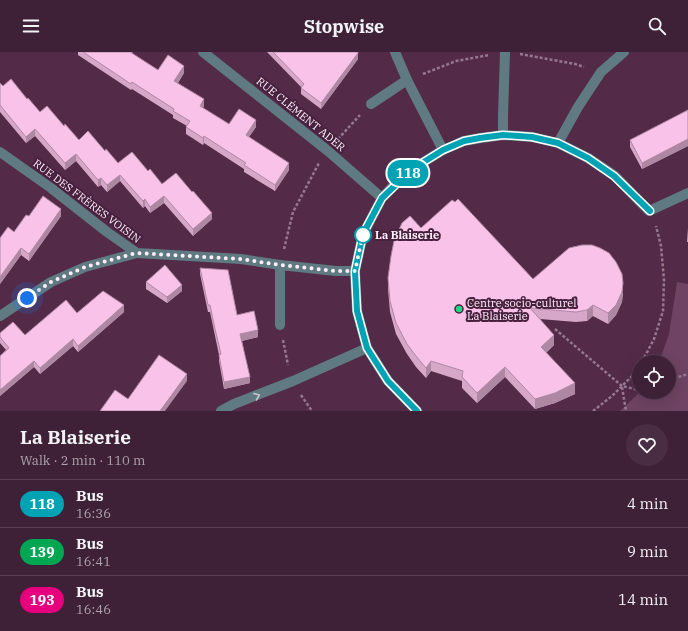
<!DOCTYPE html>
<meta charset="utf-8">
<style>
:root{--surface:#3e2037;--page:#492d42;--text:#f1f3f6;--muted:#ada3ad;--line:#573e52}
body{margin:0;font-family:"IBM Plex Serif",serif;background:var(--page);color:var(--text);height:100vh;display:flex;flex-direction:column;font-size:15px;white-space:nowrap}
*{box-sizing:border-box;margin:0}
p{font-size:13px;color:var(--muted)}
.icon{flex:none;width:22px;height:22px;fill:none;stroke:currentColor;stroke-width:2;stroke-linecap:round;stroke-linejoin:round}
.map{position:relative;height:359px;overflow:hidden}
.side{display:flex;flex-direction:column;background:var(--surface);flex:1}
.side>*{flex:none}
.badge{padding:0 8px;border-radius:13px;font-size:14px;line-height:26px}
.buttons{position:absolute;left:632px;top:303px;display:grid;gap:8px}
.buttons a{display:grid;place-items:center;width:44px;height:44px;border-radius:50%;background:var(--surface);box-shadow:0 4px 16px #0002,0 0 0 1px var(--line);font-size:20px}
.you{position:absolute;width:20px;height:20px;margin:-10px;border:3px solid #fff;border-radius:50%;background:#1a73e8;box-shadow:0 0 0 6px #1a73e833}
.map>.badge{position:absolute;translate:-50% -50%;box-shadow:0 0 0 2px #fff}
.round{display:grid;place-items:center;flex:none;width:42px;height:42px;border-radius:21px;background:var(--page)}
.overview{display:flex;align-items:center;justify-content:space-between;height:68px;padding:0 20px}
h1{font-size:19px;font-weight:700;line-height:30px}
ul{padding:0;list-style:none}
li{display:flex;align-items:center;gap:12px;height:48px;padding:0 20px;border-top:1px solid var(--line)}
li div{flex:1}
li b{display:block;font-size:15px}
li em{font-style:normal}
li .badge{min-width:44px;font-weight:700;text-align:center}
header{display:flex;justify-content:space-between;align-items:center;height:52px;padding:0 20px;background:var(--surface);font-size:18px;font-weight:700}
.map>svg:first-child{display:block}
.green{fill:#6e4363}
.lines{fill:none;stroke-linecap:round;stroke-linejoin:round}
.path{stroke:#96788e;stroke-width:2.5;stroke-dasharray:3 2;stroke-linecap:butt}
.street{stroke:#5f7a82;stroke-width:10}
.wall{fill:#d6a7c8}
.shaded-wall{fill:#ae88a3}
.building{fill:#f9c2e9;stroke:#ae88a3}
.oneway{stroke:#c7c6d0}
.line-casing{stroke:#fff;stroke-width:9}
.line{stroke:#00a3b4;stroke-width:6}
.walk{stroke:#ffeffa;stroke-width:4;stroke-dasharray:0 7.2}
.stop-dot{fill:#fff;stroke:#00a3b4;stroke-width:2}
.poi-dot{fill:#1dd988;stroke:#48213f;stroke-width:1.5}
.labels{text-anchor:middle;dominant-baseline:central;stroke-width:4;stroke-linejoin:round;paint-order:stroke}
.street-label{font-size:11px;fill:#ffeffa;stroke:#48213f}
.stop-label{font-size:11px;font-weight:bold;fill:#ffeffa;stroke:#48213f;text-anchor:start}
.poi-label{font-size:11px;fill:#ffeffa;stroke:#48213f;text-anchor:start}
</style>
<header><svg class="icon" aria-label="menu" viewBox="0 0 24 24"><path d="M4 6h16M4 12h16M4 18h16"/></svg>Stopwise<svg class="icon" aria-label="search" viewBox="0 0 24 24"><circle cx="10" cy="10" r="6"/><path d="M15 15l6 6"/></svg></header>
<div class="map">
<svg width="688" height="359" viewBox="0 0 688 359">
<rect width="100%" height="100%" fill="#532b49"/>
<!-- green -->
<path class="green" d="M677,230l11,2v127h-68l20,-19h29v-30h-10l10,-28z"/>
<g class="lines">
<!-- path -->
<g class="path">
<path d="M520,2l55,10 9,3"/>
<path d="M423,22l33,-13 33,-6"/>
<path d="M338,87l22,-24"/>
<path d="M284,197l9,-37 26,-49"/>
<path d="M555,277l67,57 17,4"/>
<path d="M283,288l5,25"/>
<path d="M642,310l12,-23 9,-28 1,-31 -3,-34 -5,-20"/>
<path d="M669,328l19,-6"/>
<path d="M622,335l4,24"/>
<path d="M301,343l11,16"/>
<path d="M593,359l19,-15 24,-24 3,-5"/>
</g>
<!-- street -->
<g class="street">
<path d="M203,0l125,99 54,47"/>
<path d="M395,0l12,28 36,70"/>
<path d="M371,52l36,-24"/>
<path d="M503,83v-19l2,-64"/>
<path d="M558,91l20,-36 23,-35 23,-20"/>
<path d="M0,100l51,36 56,44 30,21 104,6 39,6 56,6h19"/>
<path d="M280,213v60"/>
<path d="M0,264l51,-34 34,-15 52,-14"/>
<path d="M221,359l13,-7 59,-23 74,-33"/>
<path d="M417,359l-29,-30 -21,-33 -10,-37 -2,-40 8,-37 19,-36 14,-15 18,-15 29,-18 21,-9 17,-3 22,-3 29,2 26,6 30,15 27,18 34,35 39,-18"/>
</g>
</g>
<!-- wall -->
<g class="wall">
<path d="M78,0h55l-1,1 26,17 26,3 -6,10 26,23 -1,2 26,16 27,3 -7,10 40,33 -14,21 -31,-19v-3l-40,-26 -1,2 -17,-11v-7l1,-1 -14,-8v-3l-41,-26 -1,1 -53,-35z"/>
<path d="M267,0h91v7l-37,50 -20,-15v-7z"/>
<path d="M0,31l3,3 24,13 13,13 24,14 15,14 26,11 13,12 30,8 14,13 50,35 -19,17 -29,-33 -14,10 -5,-7 -2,2 -23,-27 -13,11 -6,-7 -3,2 -22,-26 -11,9 -30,-34 -9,7 -26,-31z"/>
<path d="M688,58v36l-46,23 -12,-22v-7z"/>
<path d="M29,164h32l-32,45 -8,-6 -21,29v-46l14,-6z"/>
<path d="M421,176l112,51 90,14 -1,9 -6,13 -8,9 -15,-8 -6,5 -11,1 -36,-3 14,26 -8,8 29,41 -20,9 -20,6 -30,-32 -28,26 -15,-15v-7l-31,-10 -5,7 -10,-11 -9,-13 -11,-20 -6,-22 -2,-23v-11z"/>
<path d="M688,176v14h-1z"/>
<path d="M200,216l37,47 21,22 -16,4 8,42 -26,6 -5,-28v-6l-9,-43h-2l-8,-38z"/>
<path d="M146,230l36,9 -15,12 -21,-14z"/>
<path d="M124,260l-46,40 -5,-6 -33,28 -6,-7 -34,29v-40l6,-6 -6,-7v-10l25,2 52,-22z"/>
</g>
<!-- shaded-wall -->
<g class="shaded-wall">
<path d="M358,1v6l-37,50v-6z"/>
<path d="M184,14v7l-10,15v-7z"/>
<path d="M204,47v7l-4,6v-6z"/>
<path d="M256,68v7l-10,14v-6z"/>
<path d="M35,77v7l-9,7v-6z"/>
<path d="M204,84v7l-1,2v-7z"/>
<path d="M688,87v7l-46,23v-6z"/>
<path d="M76,102v7l-11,9v-7z"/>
<path d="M289,111v7l-14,21v-6z"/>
<path d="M120,123v6l-13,11v-7z"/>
<path d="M101,126v7l-3,2v-7z"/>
<path d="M164,144v7l-14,10v-6z"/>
<path d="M145,147v7l-2,2v-7z"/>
<path d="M61,157v7l-32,45v-7z"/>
<path d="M212,161v6l-19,17v-7z"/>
<path d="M21,196v7l-21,29v-7z"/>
<path d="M623,231l-1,19 -6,13 -8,9v-11z"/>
<path d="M182,233v6l-15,12v-6z"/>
<path d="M124,253v7l-46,40v-6z"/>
<path d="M593,253v11l-6,5v-11z"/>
<path d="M258,278v7l-18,4v-7z"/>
<path d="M554,283v10l-13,12v-10z"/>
<path d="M73,287v7l-33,28v-6z"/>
<path d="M34,309v6l-34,29v-6z"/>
<path d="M431,309v10l-5,7v-10z"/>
<path d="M505,315v10l-28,26v-10z"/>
<path d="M187,322v7l-22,30h-5z"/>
<path d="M250,325v6l-26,6v-7z"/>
<path d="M575,331v11l-20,9 -20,6v-10z"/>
</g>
<!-- building -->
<g class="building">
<path d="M83,0h47l28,18 10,-15 16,11 -10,15 30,18 -4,7 29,18 10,-15 17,11 -10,15 43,28 -14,22 -31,-20 2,-2 -22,-14 -20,-13 -1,2 -17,-11 4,-6 -17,-10 1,-2 -42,-27 -1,2z"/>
<path d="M273,0h85v1l-37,50 -20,-15 3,-4z"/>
<path d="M11,27l16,20 1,-1 12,14 7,-6 17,20 1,-2 14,16 9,-9 17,20 1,-2 12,14 14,-11 16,19 2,-2 12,15 14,-11 16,19 1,-1 19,22 -19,16 -29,-33 -14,11 -5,-8 -2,2 -23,-26 -13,10 -6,-7 -3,2 -22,-26 -11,9 -30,-34 -9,8 -26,-32v-22l3,3z"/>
<path d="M688,58v29l-46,24 -12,-23z"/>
<path d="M43,144l18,13 -32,45 -8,-6 -21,29v-39l8,-11 6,5 12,-17 3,1z"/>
<path d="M458,147l75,80 36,-31 13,-3h10l8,3 9,5 7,9 6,12 1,9 -1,9 -6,13 -8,8 -15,-8 -6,5 -11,2 -46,-4 24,27 -13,12 34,36 -20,10 -20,6 -30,-32 -28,26 -15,-16 1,-6 -32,-10 -5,7 -10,-12 -9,-12 -11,-21 -6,-22 -2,-23 3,-22 3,-15 8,-18 8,-7 11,12 31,-28 3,2z"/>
<path d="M165,213l17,20 -15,12 -21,-15z"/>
<path d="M200,216l28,2 9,45 17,-4 4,19 -18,4 10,43 -26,5 -5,-27 2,-1 -6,-25 -5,-24h-2z"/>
<path d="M103,239l21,14 -46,41 -5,-7 -33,29 -6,-7 -34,29v-34l9,-8 -9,-11v-4l13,-11 12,13 41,-35 11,13z"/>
<path d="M159,303l28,19 -27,37h-60l15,-21 13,9z"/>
</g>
<!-- one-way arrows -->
<defs><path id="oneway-chevron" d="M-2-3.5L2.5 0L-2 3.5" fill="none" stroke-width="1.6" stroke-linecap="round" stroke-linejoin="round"/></defs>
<use class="oneway" href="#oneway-chevron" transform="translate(257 344) rotate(-21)"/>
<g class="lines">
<defs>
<path id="line" d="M417,359l-29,-30 -21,-33 -10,-37 -2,-40 8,-37 19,-36 23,-22 9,-8 29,-18 21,-9 16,-3 23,-3 29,2 26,6 30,15 26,18 36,35"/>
</defs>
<!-- line casing -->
<use href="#line" class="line-casing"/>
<!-- line -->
<use href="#line" class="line"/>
<!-- walk -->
<path class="walk" d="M27,246l24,-16 34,-15 51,-14 105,6 39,6 56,6h19l8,-37v1"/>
</g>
<!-- markers -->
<circle class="stop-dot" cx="363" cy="183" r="8"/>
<circle class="poi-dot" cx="459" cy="257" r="4"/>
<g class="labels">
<!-- street labels -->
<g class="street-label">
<text transform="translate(301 62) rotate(39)">RUE CLÉMENT ADER</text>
<text transform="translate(87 149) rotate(37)">RUE DES FRÈRES VOISIN</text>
</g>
<!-- stop labels -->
<g class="stop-label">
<text x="375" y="183">La Blaiserie</text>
</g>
<!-- poi labels -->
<g class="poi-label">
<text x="467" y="251">Centre socio-culturel<tspan x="467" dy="13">La Blaiserie</tspan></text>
</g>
</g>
</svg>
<div class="buttons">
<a><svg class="icon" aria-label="locate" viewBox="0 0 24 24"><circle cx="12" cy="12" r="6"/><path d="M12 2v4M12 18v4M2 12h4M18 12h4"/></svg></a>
</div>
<div class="you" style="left:27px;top:246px"></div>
<b class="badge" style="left:408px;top:121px;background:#00a3b4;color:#fff">118</b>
</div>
<section class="side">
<div class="overview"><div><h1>La Blaiserie</h1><p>Walk · 2 min · 110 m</p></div><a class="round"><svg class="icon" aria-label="heart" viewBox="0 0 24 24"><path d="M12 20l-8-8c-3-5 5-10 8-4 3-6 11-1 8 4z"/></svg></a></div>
<ul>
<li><span class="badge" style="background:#00a3b4;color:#fff">118</span><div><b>Bus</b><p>16:36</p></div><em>4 min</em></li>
<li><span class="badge" style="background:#00a651;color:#fff">139</span><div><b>Bus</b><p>16:41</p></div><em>9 min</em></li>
<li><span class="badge" style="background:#e6007e;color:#fff">193</span><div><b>Bus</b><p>16:46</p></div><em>14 min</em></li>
</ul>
</section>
